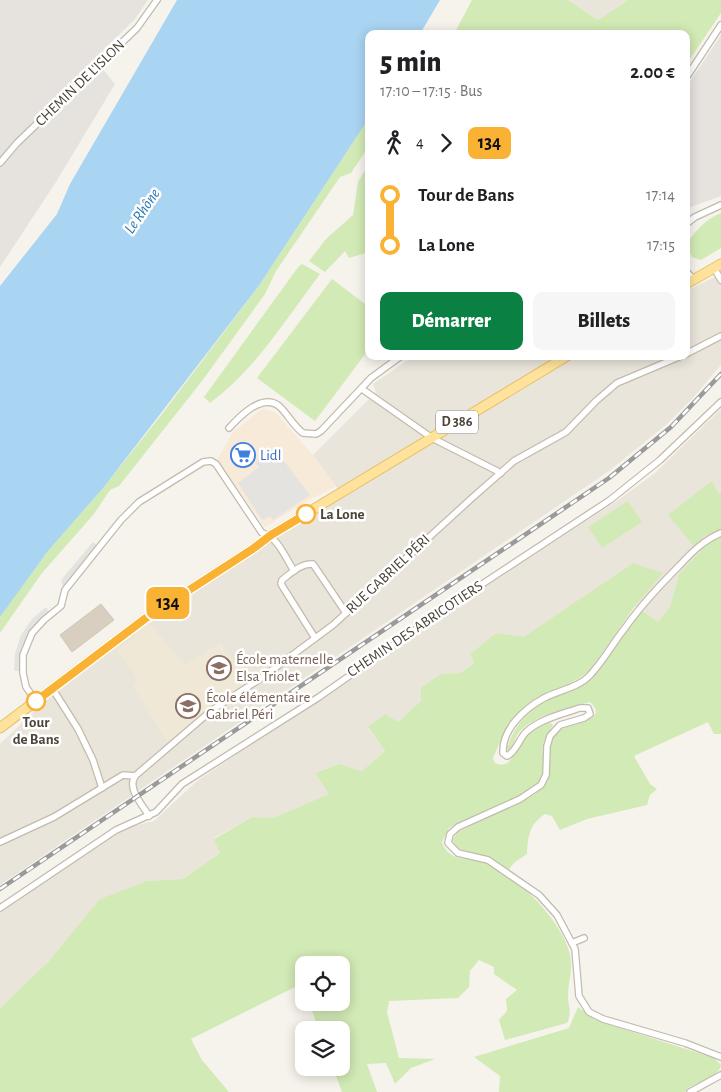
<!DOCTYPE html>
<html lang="fr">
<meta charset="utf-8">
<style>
:root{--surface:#fff;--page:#f6f6f6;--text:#202124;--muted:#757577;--accent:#0b8043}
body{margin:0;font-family:"Alegreya Sans",sans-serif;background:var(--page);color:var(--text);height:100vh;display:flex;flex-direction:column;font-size:19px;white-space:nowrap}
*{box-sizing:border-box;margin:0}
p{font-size:16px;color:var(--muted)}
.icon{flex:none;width:28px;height:28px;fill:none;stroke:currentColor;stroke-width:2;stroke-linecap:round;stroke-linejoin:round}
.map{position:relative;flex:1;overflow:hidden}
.details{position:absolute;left:365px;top:30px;width:325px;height:330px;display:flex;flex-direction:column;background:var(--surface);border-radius:10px;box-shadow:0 2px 12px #0003}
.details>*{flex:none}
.badge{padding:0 10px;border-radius:8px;font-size:18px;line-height:32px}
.tools{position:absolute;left:295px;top:956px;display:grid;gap:10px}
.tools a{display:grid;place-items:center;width:55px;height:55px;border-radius:10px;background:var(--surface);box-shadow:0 2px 12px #0003;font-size:25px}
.map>.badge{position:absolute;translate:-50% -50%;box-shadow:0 0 0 2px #fff}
.legs{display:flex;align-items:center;gap:8px;height:55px;padding:0 15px;font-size:16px}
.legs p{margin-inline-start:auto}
.head{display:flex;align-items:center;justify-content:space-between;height:85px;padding:0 15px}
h1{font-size:28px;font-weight:800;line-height:38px}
.cta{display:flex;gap:10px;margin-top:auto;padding:10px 15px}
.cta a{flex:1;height:58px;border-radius:10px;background:var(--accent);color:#fff;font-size:20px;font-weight:800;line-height:58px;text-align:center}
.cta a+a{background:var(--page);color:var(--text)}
ul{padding:0 15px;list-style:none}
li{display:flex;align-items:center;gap:18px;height:50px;font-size:19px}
li i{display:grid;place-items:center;width:8px;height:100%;margin:0 6px;background:currentColor}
li i::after{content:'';width:12px;height:12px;margin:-6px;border:4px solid;border-radius:50%;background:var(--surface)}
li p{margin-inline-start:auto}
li:first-child i{background:linear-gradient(#0000 50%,currentColor 0)}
li:last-child i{background:linear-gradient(currentColor 50%,#0000 0)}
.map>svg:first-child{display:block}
.residential{fill:#eae5da}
.commercial{fill:#f7ead8}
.industrial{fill:#e6e2dd}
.education{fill:#efe8d6}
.green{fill:#d2eab5}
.parking{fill:#e5e3e0}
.water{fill:#a9d4f2}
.building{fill:#d8cfc1;stroke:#d3c7b4}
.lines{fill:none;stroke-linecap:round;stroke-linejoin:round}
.minor-casing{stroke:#c2bbae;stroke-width:8}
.primary-casing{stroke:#e6c16a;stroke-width:11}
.minor{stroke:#fff;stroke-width:5.5}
.primary{stroke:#ffe39c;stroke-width:9}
.rail-casing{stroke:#9a9a9a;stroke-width:4.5}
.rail{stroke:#fff;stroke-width:2.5;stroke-dasharray:8;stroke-linecap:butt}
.line-1-casing{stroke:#fff;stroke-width:11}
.line-1{stroke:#f9b233;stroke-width:8}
.stop-1-dot{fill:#fff;stroke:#f9b233;stroke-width:2.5}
.labels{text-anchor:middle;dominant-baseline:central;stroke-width:5;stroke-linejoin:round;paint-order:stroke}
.shield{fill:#fff;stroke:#817c74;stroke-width:1}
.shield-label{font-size:14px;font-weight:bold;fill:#4b4439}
.street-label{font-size:15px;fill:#4b4439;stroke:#fff}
.shop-label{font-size:15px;fill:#366cbe;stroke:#fff;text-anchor:start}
.stop-label{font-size:15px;font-weight:bold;fill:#4b4439;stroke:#fff;text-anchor:start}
.education-label{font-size:15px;fill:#785e54;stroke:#fff;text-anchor:start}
.water-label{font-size:16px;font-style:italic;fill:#2e7ab2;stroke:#fff}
</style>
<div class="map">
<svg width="721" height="1092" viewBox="0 0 721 1092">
<rect width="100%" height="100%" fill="#f6f3ec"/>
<!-- residential -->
<g class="residential">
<path d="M568,0h60l-30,20z"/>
<path d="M721,274v91l-28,33 -26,26 -58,47 -609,414v-141l44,-42 62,-48 130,-91 107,-67 -30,-41 63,-63 -3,-8 41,-28h272v-65z"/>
<path d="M721,409v128l-12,5 -30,32 -9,33 -12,15 -23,-16 27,-33 -29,-10 -109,75 -28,-5 -26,21 4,9 -14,10 -19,1 -20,27 -23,21 -30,6 17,23 -23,20 -23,-7 -24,9 14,21 -56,24 -21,-1 -38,21 6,15 -37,26 -36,2 -98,80 -49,47v-96l115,-77 14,-8 25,-6 43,-40 248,-168 172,-112 38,-28z"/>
</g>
<!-- commercial -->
<path class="commercial" d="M262,409l13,3 38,43 23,31 -27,14 -44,27 -48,-67 16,-28z"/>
<!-- industrial -->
<g class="industrial">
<path d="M0,0h148l-14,20 -40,39 21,25 -59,98 -56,85z"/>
<path d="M721,35v161l-33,12 -2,-2v-118z"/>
</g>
<!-- education -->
<path class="education" d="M150,624l35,41 36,-22 27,39 -81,60 -34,-56 5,-6 -21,-30z"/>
<!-- green -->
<g class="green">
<path d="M472,0h96l30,20 30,-20h93v13l-35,52v-31h-232z"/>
<path d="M369,118v28l-18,27 -11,4 -64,94 -11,23 -63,87 -83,105 -9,4 -16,24 -52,59 -42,60v-16l7,-10 41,-56 56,-64 58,-73 96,-127z"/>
<path d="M369,164v88l-20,6 -4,-7 -20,21 -16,-11 17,-22 27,-24 5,-33z"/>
<path d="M721,213v35l-20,12 -9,-3 -6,-13c11,-14 18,-24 35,-31z"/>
<path d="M302,264l18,10c-34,45 -65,96 -110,129l-6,-6 95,-131z"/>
<path d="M332,279l37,28v42l-54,72 -58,-43z"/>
<path d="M712,481l6,12 3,-1v38l-17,6 -10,10 -26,-31z"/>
<path d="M628,501l14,21 -40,26 -14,-21z"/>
<path d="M721,537v197h-7l-6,-12 -74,34 16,28 7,5 -7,6 -3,10 -60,14 -27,11 -8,-14 -7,-2c-16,11 -17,21 -18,40l-12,8 -7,8 -19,-12 -32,-10 -5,-8 6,-8 76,-37c29,-22 4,-43 23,-63 9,-10 55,-10 33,-30 -21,6 -51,12 -68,27 -6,5 -8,13 -11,21l-3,1 -1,-3c11,-31 26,-42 56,-54 11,-5 21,-9 30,-18 18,-19 32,-44 48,-66l17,12 12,-15 9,-33 30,-32z"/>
<path d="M633,563l30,10 -28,33 -45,64c-15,14 -34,18 -52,27 -25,14 -34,36 -45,61l2,5 6,2 7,-2 20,-30 21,-12 4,4c-4,7 -8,12 -10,20 -2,11 4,25 -2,35 -11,18 -72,36 -92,48l-7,14c7,21 26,15 42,20 30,9 80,61 86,93 3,13 -1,24 -2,38 -1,10 5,19 -1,30l-62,17 -6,-20 8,-9 -1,-12 11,-9 -23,-16v-7l-15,-7 -9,11 -1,16 -11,11 -69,3 -2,11 12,46 36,1 -24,9 -16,16 -9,-21 -19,1 10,28h-35l-9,-24h8v-38h-22l-10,-27 32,-1v-37h-37v24l-3,-5 -110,55 11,21 27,32h-229v-84l49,-47 51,-62 47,-18 36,-2 37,-26 -6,-14 38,-22 21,1 56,-24 -14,-21 24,-9 23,7 23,-20 -17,-24 17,-13 13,8 23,-21v-13l20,-14 19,-1 14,-10 -4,-9 26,-21 28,4z"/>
<path d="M578,1007l17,13 119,38 7,7c-2,12 -23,17 -33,23l-3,4h-186l1,-16 -26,-19 95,-29z"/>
</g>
<!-- parking -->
<g class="parking">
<path d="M274,448l36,47 -37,25 -3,-4 -8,4 -24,-37 21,-16 -4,-4z"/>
<path d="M93,542l4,3 -34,42 -2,-7z"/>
<path d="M46,607l3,5 -14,12 -9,14 -5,11 -2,22h-5l1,-17 6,-19 11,-16z"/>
</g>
<!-- water -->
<path class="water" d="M177,0h263l-20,34h-51v84l-111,169 -154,200 -56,64 -48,66v-331l57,-72 13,-30z"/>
<!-- building -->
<path class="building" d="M101,604l13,16 -42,32 -12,-17z"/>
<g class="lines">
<defs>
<g id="minor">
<path d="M686,78l35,-53"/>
<path d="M0,163l17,-20 120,-115 20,-28"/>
<path d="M686,224l9,-7 26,-12"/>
<path d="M714,268l7,12"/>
<path d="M686,271l8,9"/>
<path d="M686,354l35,-18"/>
<path d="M362,389l70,49 69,35"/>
<path d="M229,428c11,-12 33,-35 50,-22 9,8 14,20 24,27l13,1 5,-3 50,-53 30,-22"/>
<path d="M721,533c-17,7 -29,19 -41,32 -20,20 -39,40 -55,63 -12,15 -21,32 -34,46 -12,14 -32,16 -47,24 -20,11 -42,31 -41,55l4,3c9,-4 12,-17 19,-24 14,-13 36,-18 54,-24h8l2,6 -6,4 -24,7 -10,11 -3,10 -1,29 -5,10 -21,14 -62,28 -8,7 -2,9 10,10 30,7 51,35 18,20 18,34 4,47 10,16 14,7 82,24 36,14"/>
<path d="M315,638l-34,-54 1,-4c9,-7 19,-17 31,-16l33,49"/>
<path d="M52,688l26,41 15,31 9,28"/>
<path d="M36,701l-10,-14 -3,-14v-18l9,-22 12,-13 17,-14 4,-16 56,-70 18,-18 64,-40 8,-1 5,3 46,69c16,4 23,24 32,38"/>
<path d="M149,816c-7,-12 -22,-27 -14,-40l77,-66 48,-31 73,-54 139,-127 42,-37 52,-29 30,-31 21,-18 64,-27"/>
<path d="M0,842l54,-25 69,-42 12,1"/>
<path d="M0,908l116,-78 40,-18 26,-28 137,-87 136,-95 155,-102 50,-40 61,-58"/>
<path d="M572,943l12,-5"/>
<path d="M690,1092l31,-17"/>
</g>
<g id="primary">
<path d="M686,284l35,-20"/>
<path d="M0,728l146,-110 108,-70 17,-13 296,-179"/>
</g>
</defs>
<!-- minor casing -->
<use href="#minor" class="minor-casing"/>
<!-- primary casing -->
<use href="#primary" class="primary-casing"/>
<!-- minor -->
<use href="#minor" class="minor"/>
<!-- primary -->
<use href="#primary" class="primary"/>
<defs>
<path id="rail" d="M0,889l609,-411 62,-51 50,-53"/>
</defs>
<!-- rail casing -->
<use href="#rail" class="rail-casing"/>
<!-- rail -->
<use href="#rail" class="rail"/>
</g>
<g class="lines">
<defs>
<path id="line-1" d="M36,701l110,-83 108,-70 17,-13 35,-21"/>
</defs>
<!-- line-1 casing -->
<use href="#line-1" class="line-1-casing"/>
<!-- line-1 -->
<use href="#line-1" class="line-1"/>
</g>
<!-- icons -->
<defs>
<symbol id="supermarket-ring" viewBox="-11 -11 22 22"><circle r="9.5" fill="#fff" stroke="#3f7fe0" stroke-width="1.5"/><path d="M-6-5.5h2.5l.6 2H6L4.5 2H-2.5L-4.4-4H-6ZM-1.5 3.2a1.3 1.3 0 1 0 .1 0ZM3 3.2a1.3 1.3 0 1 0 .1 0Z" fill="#3f7fe0"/></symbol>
<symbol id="school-ring" viewBox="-11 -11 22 22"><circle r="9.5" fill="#fff" stroke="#8d6e63" stroke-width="1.5"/><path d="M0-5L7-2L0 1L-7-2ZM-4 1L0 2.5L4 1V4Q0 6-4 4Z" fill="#8d6e63"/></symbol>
</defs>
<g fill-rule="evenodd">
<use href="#supermarket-ring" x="229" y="441" width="28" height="28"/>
<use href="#school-ring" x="205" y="654" width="28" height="28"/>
<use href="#school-ring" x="174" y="692" width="28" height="28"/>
</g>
<!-- markers -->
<g class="stop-1-dot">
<circle cx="306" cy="514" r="9"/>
<circle cx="36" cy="701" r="9"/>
</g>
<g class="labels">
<!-- shield labels -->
<rect class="shield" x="436" y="410.5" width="42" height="23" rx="4"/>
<g class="shield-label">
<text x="457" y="422">D 386</text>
</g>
<!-- street labels -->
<g class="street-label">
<text transform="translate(80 83) rotate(-44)">CHEMIN DE L'ISLON</text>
<text transform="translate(388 574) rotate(-43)">RUE GABRIEL PÉRI</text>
<text transform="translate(415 629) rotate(-34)">CHEMIN DES ABRICOTIERS</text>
</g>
<!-- shop labels -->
<g class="shop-label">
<text x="260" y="455">Lidl</text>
</g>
<!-- stop labels -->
<g class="stop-label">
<text x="320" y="514">La Lone</text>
<text x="36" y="722" text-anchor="middle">Tour<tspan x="36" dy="17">de Bans</tspan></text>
</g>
<!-- education labels -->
<g class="education-label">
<text x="236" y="659">École maternelle<tspan x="236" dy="17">Elsa Triolet</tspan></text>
<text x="206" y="697">École élémentaire<tspan x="206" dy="17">Gabriel Péri</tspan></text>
</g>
<!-- water labels -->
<g class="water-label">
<text transform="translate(142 211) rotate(-56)">Le Rhône</text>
</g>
</g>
</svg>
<div class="tools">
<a><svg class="icon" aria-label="locate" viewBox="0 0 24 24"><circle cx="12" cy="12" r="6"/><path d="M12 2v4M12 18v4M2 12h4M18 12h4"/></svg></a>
<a><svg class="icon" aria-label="layers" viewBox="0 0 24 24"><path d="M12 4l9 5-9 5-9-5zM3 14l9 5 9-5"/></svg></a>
</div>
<b class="badge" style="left:168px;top:603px;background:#f9b233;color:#111">134</b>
<section class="details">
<div class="head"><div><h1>5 min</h1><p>17:10 – 17:15 · Bus</p></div><b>2.00 €</b></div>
<div class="legs"><svg class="icon" aria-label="walk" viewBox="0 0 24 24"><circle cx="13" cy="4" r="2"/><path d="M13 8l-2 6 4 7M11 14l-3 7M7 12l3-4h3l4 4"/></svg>4<svg class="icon" aria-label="forward" viewBox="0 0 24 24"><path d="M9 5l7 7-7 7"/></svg><b class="badge" style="background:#f9b233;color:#111">134</b></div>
<ul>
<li><i style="color:#f9b233"></i><b>Tour de Bans</b><p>17:14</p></li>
<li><i style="color:#f9b233"></i><b>La Lone</b><p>17:15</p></li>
</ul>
<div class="cta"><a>Démarrer</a><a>Billets</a></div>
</section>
</div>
